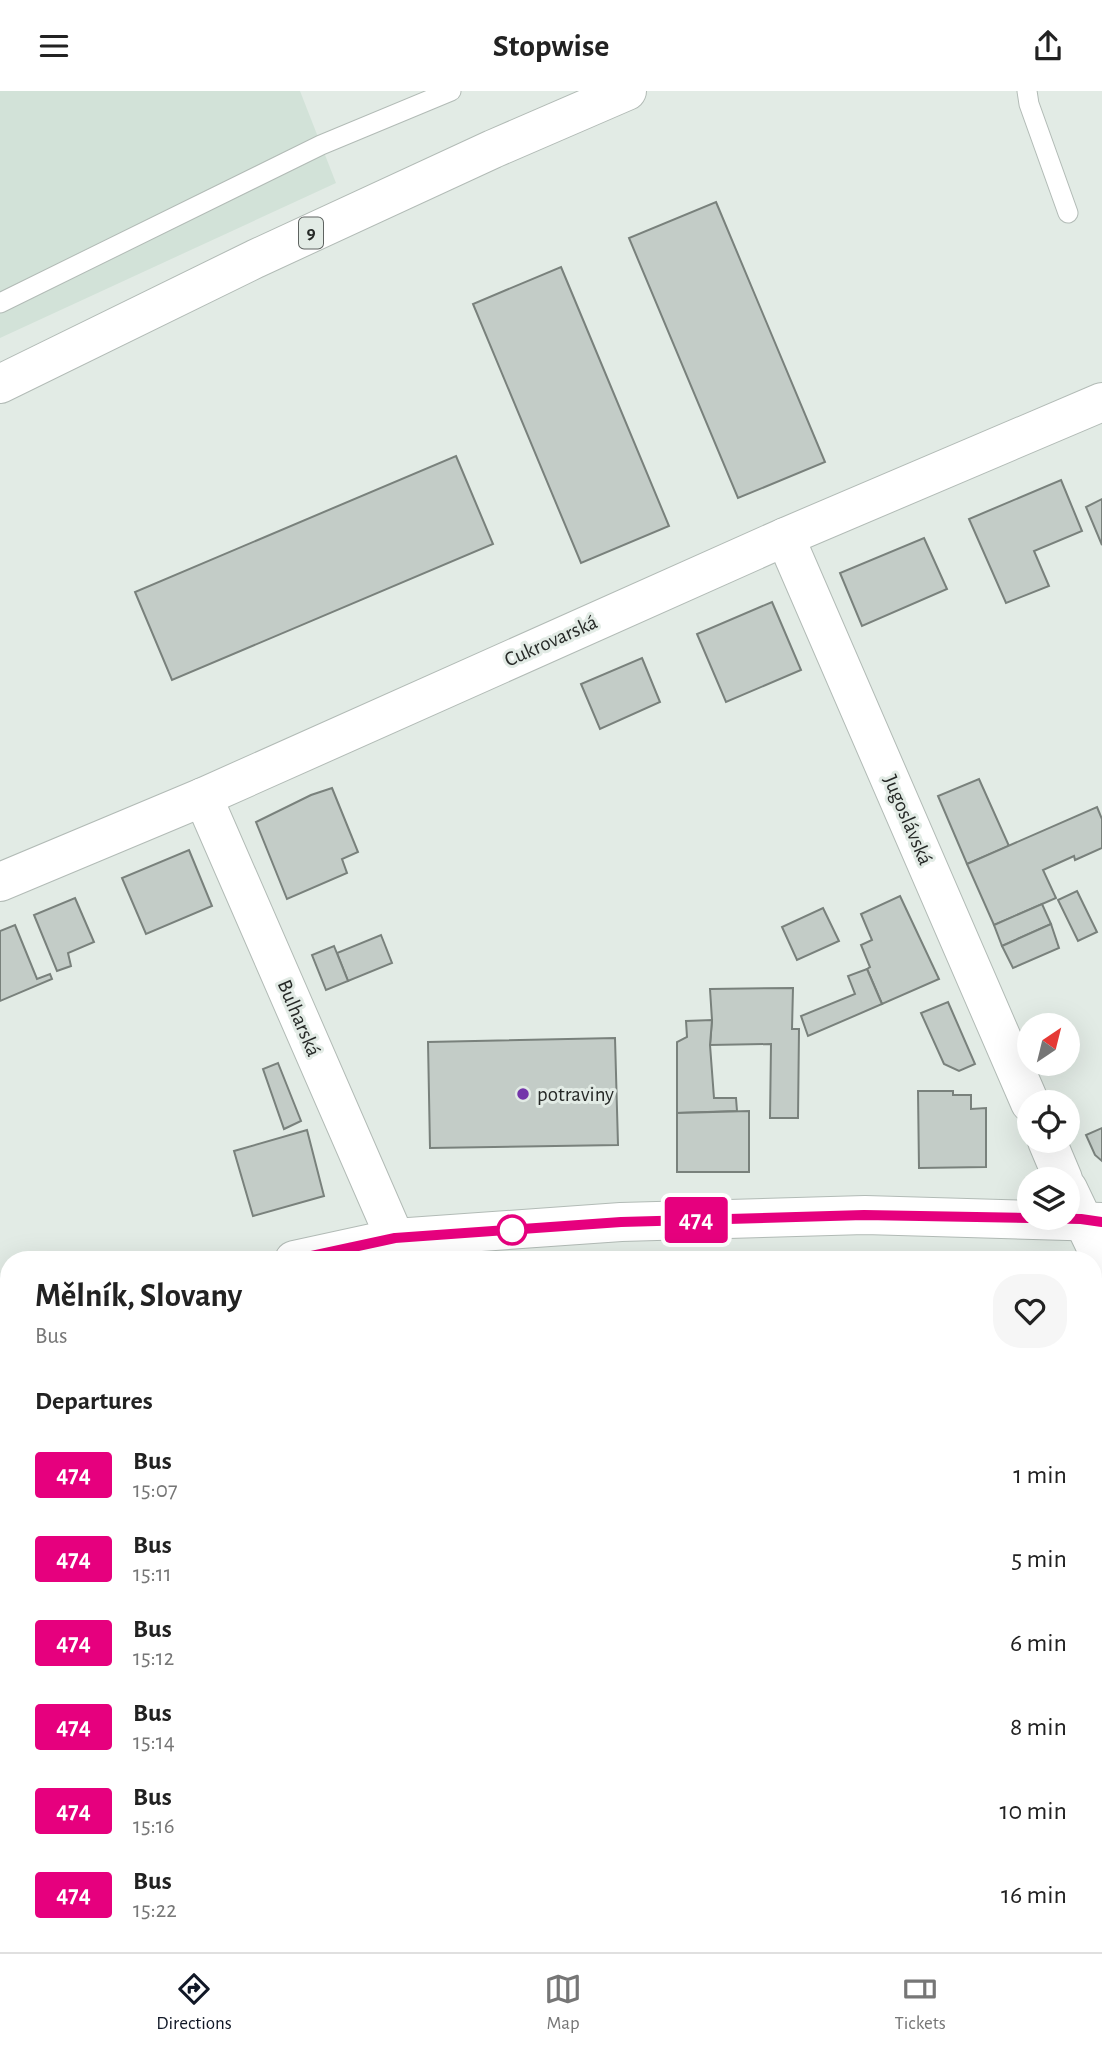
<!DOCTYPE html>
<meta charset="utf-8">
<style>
:root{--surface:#fff;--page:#f6f6f6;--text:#222;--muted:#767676;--line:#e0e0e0;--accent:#111827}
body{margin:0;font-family:"Alegreya Sans",sans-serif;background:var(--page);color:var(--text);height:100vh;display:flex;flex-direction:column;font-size:26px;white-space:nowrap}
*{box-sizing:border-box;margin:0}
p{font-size:23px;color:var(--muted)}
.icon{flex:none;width:38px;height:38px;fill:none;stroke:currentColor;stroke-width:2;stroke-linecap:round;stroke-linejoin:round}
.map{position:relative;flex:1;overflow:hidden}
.drawer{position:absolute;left:0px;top:1160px;width:1102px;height:702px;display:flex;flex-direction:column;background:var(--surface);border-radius:28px 28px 0 0;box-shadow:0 7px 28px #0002}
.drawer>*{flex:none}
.badge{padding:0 14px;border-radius:5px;font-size:24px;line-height:46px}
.needle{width:46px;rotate:35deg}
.tools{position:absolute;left:1017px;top:922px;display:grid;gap:14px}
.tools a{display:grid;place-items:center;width:63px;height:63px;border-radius:50%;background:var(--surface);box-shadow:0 7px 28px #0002;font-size:35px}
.map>.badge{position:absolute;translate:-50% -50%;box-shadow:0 0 0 4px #fff}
h2{padding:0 35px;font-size:26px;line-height:63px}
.round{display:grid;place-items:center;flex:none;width:74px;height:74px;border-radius:28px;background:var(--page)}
.head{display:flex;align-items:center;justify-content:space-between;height:119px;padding:0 35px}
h1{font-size:33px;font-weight:700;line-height:52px}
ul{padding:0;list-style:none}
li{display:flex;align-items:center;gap:21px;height:84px;padding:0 35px}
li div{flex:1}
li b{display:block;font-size:26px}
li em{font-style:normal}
li .badge{min-width:77px;font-weight:700;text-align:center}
header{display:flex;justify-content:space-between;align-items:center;height:91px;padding:0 35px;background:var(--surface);font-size:32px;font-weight:700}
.dock{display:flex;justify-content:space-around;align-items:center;height:98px;border-top:2px solid var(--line);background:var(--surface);font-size:19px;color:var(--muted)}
.dock a{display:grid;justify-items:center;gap:4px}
.dock .current{color:var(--accent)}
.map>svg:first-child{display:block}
.built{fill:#d2e2d8}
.building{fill:#c3ccc7;stroke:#79817c;stroke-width:2}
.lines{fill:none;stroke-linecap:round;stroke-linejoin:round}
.lane-casing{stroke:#b2bbb6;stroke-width:21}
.street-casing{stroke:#b2bbb6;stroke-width:40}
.primary-casing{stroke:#b2bbb6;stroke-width:40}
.path{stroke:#a2a9a5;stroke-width:4.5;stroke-dasharray:7 3.5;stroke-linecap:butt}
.lane{stroke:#fff;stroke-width:19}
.street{stroke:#fff;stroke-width:38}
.primary{stroke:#fff;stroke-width:38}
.line-casing{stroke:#fff;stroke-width:16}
.line{stroke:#e6007e;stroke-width:10}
.poi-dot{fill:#7335aa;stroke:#e2ebe5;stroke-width:2.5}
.stop-dot{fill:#fff;stroke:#e6007e;stroke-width:3.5}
.labels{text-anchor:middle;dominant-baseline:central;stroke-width:6;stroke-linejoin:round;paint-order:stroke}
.shield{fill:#e2ebe5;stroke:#5e6360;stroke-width:2}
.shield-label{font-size:19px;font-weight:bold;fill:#262927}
.street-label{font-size:21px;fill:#262927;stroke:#e2ebe5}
.poi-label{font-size:21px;fill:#262927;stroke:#e2ebe5;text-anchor:start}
</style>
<header><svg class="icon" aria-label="menu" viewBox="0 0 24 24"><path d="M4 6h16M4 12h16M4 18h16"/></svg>Stopwise<svg class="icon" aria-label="share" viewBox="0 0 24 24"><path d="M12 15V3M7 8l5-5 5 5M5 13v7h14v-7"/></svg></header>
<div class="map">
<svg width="1102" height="1861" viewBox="0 0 1102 1861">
<rect width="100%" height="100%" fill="#e2ebe5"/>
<!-- built -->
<path class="built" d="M0,0h300l36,92 -336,155z"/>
<!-- building -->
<g class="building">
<path d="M716,111l109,260 -87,36 -109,-260z"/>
<path d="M561,176l108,259 -88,37 -108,-259z"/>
<path d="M456,365l37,88 -321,136 -37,-88z"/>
<path d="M1061,389l21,51 -48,20 15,35 -43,17 -37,-84z"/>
<path d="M1102,408v46l-16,-38z"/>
<path d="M924,447l23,51 -85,37 -22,-53z"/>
<path d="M772,511l29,68 -75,32 -29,-68z"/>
<path d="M642,567l18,44 -60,27 -19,-45z"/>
<path d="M979,688l30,67 -42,18 -29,-68z"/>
<path d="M332,697l26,64 -16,7 5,14 -60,26 -31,-77 55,-27z"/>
<path d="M1097,716l5,12v29l-27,12 -1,-4 -31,14 13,28 -62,27 -27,-61z"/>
<path d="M189,759l23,56 -66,28 -24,-56z"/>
<path d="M1077,800l20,41 -19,9 -20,-41z"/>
<path d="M900,805l39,83 -57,25 -15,-35 3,-2 -9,-22 11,-5 -11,-26z"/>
<path d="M75,807l19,44 -26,11 3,13 -14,5 -23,-56z"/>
<path d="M1042,813l9,20 -49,22 -8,-21z"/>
<path d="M823,817l16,33 -42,19 -15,-33z"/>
<path d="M1051,833l8,24 -46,20 -11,-22z"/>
<path d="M15,834l22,54 13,-5 2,5 -52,22v-70z"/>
<path d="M381,844l11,28 -44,18 -11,-28z"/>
<path d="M334,855l14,35 -22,9 -14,-35z"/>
<path d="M867,878l15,35 -74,32 -7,-20 54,-22 -7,-18z"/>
<path d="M793,897l-1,41h7l-1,89h-28l1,-74 -61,1 2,-25 -2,-31z"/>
<path d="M948,911l27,62 -16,7 -15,-7 -23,-51z"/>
<path d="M712,929l-2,25 4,53h22l1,13 -60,2v-71l10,-5 -1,-16z"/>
<path d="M615,947l3,107 -188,3 -2,-106z"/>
<path d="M278,972l23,58 -17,8 -21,-60z"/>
<path d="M918,1000h35v4h18v14l15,-1v59l-67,1z"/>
<path d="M749,1020v61h-72v-59z"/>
<path d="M1102,1037v33l-7,-6 -9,-20z"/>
<path d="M307,1039l17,66 -71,20 -19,-65z"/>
<path d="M9,1519v30l-9,2v-28z"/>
<path d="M9,1598v63l-9,3v-63z"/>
<path d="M1102,1794v67h-47l-4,-8h43v-55z"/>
<path d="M11,1853h77l-23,8h-51z"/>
<path d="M410,1853h96l2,8h-96z"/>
</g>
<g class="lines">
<defs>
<g id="lane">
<path d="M1027,0l2,13 39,109"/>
<path d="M0,212l321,-158 130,-54"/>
</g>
<g id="street">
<path d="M785,446l245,566"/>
<path d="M203,706l192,441"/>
<path d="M0,791l203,-85 582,-260 317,-135"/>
<path d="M1047,1050l16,38"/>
<path d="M1068,1098l34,71"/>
<path d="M294,1169l101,-22 226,-16 244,-7 237,7"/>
<path d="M0,1245l9,-2"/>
<path d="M1094,1508l8,-4"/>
</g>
<path id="primary" d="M0,293l255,-125 238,-110 134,-58"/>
</defs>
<!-- lane casing -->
<use href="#lane" class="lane-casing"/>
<!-- street casing -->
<use href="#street" class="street-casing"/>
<!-- primary casing -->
<use href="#primary" class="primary-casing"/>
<!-- path -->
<g class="path">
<path d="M1094,1214l8,15"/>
<path d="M354,1853l3,8"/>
<path d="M558,1853l3,8"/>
</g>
<!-- lane -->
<use href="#lane" class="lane"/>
<!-- street -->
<use href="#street" class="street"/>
<!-- primary -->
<use href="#primary" class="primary"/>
</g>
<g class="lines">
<defs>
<path id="line" d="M293,1169l102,-22 226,-16 243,-7 217,4 21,3"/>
</defs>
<!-- line casing -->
<use href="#line" class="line-casing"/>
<!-- line -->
<use href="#line" class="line"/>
</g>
<!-- markers -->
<circle class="poi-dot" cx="523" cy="1003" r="7"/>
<circle class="stop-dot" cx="512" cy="1139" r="14"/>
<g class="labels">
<!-- shield labels -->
<rect class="shield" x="299" y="126.5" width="24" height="31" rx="5"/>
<g class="shield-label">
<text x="311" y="142">9</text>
</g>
<!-- street labels -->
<g class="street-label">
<text transform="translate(551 550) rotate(-24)">Cukrovarská</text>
<text transform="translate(908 729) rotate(67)">Jugoslávská</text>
<text transform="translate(299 927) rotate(67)">Bulharská</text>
</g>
<!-- poi labels -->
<g class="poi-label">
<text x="537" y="1003">potraviny</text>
</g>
</g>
</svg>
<div class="tools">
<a><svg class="needle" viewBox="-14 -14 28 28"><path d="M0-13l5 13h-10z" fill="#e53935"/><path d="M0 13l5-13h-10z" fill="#767676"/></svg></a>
<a><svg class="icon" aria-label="locate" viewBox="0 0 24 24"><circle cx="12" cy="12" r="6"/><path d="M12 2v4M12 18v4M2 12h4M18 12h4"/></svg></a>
<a><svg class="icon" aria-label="layers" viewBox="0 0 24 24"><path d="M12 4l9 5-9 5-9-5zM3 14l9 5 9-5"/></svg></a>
</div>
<b class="badge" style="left:696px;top:1129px;background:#e6007e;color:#fff">474</b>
<section class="drawer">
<div class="head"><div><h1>Mělník, Slovany</h1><p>Bus</p></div><a class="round"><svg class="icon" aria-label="heart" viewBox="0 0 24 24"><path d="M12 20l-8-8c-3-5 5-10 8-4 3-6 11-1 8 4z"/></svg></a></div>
<h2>Departures</h2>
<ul>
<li><span class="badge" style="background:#e6007e;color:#fff">474</span><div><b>Bus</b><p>15:07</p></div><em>1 min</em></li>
<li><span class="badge" style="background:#e6007e;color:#fff">474</span><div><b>Bus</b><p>15:11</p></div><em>5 min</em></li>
<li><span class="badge" style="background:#e6007e;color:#fff">474</span><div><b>Bus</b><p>15:12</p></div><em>6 min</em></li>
<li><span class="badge" style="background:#e6007e;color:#fff">474</span><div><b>Bus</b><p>15:14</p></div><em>8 min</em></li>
<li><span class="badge" style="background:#e6007e;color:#fff">474</span><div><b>Bus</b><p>15:16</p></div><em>10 min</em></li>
<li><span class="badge" style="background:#e6007e;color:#fff">474</span><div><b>Bus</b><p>15:22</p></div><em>16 min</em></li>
</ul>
</section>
</div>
<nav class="dock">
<a class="current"><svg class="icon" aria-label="directions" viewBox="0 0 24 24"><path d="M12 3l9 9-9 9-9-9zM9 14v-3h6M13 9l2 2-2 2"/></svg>Directions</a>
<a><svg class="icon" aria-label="map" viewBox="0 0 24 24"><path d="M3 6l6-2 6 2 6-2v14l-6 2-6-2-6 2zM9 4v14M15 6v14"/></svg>Map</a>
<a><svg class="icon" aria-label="tickets" viewBox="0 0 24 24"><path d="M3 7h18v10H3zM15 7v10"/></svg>Tickets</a>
</nav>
